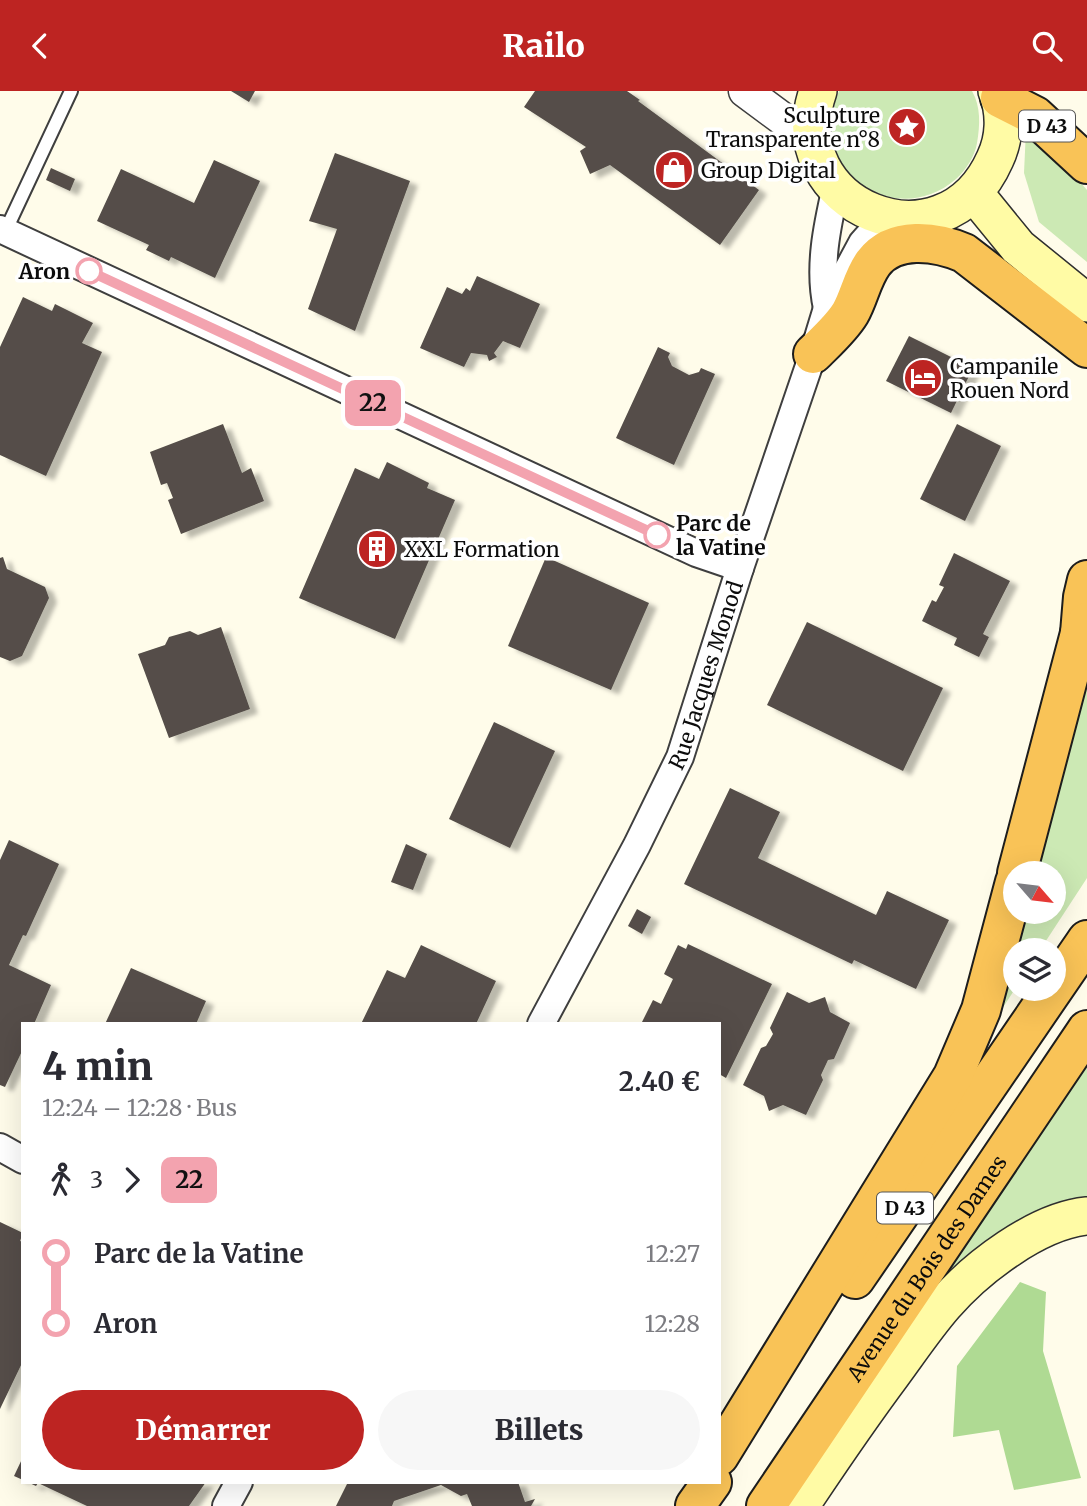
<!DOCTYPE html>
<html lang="fr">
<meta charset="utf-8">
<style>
:root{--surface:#fff;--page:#f7f7f7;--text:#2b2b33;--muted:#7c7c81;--accent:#bd2422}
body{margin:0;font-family:Merriweather,serif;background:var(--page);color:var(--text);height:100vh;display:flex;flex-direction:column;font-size:26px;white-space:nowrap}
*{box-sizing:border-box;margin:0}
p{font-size:23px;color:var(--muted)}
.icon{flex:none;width:38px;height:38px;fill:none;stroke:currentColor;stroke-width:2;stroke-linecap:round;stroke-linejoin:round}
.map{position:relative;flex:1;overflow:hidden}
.drawer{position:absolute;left:21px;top:931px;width:700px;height:462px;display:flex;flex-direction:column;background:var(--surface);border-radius:0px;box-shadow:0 7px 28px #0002}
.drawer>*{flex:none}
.badge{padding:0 14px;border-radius:10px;font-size:24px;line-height:46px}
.needle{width:46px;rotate:118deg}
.tools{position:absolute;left:1003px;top:770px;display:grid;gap:14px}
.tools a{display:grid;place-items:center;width:63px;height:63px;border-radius:50%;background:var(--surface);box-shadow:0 7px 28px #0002;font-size:35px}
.map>.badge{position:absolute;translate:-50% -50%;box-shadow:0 0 0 4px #fff}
.legs{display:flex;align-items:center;gap:10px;height:77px;padding:0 21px;font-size:23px}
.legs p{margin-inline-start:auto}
.headline{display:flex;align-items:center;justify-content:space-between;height:119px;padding:0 21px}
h1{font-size:38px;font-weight:800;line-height:52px}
.action{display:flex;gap:14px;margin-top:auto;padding:14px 21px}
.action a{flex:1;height:80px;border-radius:42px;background:var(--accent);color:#fff;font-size:28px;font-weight:800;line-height:80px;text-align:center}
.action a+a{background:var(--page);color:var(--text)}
ul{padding:0 21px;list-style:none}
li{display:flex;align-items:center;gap:24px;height:70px;font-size:26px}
li i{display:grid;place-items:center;width:10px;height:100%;margin:0 9px;background:currentColor}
li i::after{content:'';width:18px;height:18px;margin:-9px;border:5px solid;border-radius:50%;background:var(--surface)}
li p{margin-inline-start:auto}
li:first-child i{background:linear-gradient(#0000 50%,currentColor 0)}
li:last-child i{background:linear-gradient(currentColor 50%,#0000 0)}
header{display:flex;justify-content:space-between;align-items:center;height:91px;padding:0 21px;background:var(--accent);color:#fff;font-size:32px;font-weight:800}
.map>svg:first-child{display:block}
.green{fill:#cce9b4}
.forest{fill:#afda93}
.building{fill:#544e48;filter:url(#shadow)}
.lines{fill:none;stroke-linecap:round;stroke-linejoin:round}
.service-casing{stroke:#3f3f3f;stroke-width:16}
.minor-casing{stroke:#3f3f3f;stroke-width:30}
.tertiary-casing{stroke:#3f3f3f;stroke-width:35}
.secondary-casing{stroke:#2e2e2e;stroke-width:40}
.trunk-casing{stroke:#1d1d1d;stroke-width:42}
.service{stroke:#fff;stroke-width:12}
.minor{stroke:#fff;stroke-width:26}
.tertiary{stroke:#fff;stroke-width:32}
.secondary{stroke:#fffba5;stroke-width:37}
.trunk{stroke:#f9c357;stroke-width:38}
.line-1-casing{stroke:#fff;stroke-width:16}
.line-1{stroke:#f3a3af;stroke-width:10}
.stop-1-dot{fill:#fff;stroke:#f3a3af;stroke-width:3.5}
.labels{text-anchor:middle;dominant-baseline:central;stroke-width:7;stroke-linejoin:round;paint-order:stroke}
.shield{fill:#fff;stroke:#555;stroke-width:2}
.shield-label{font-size:19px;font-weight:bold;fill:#0c0c0c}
.poi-label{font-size:21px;fill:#0c0c0c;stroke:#fff;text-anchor:start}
.stop-label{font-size:21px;font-weight:bold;fill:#0c0c0c;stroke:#fff;text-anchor:end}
.street-label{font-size:21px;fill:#0c0c0c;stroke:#fff}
</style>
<header><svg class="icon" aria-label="back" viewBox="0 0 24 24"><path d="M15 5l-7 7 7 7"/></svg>Railo<svg class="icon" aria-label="search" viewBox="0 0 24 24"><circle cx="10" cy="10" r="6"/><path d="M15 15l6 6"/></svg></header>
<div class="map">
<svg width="1087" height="1415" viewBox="0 0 1087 1415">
<defs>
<filter id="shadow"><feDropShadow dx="8" dy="4.5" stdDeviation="2" flood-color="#0004"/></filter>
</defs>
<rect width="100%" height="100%" fill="#fffcea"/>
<!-- green -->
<g class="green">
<path d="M839,0h133c9,16 8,34 5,52 -2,13 -11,27 -21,36 -63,54 -152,-12 -117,-88z"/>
<path d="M1026,39l16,9 45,51v72l-48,-40 -15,-49z"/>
<path d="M1087,546v241l-47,72h-25v39l-15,23 23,-100h31v-39h-22z"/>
<path d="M1087,967v145l-161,91z"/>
</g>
<!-- forest -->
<path class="forest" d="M1020,1191l26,10 -3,59 38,127 -67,12 -15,-60 -46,7 4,-71z"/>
<!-- building -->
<g class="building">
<path d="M231,0h24l-6,11z"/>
<path d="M535,0h92l13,9 -2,1 121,89 -39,55 -110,-80 -20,9 -10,-23 6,-4 -62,-40z"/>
<path d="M335,62l75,28 -55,150 -47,-22 29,-80 -28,-8z"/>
<path d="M214,69l46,21 -45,97 -44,-21 -2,4 -23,-11 3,-5 -52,-24 24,-52 73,34z"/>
<path d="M51,77l24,11 -5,12 -24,-11z"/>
<path d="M477,185l63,28 -20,44 -17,-7 -9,12 3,4 -8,4 -2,-6 -16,-2 -7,14 -44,-19 27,-61 15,7 4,-6 4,3z"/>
<path d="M23,206l29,14 3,-7 38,19 -11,20 20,9 -56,124 -46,-21v-108z"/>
<path d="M909,245l64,32 -22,45 -65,-32z"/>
<path d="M658,256l12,6 -2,4 4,9 17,9 10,-3 2,-4 14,6 -41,91 -58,-27z"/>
<path d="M223,333l19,49 9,-5 13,33 -83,33 -13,-34 5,-2 -6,-15 -6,2 -11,-33z"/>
<path d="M957,333l44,22 -36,75 -45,-22z"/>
<path d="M387,371l42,21 -2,5 28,12 -60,139 -96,-41 56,-130 24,11z"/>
<path d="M954,462l56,28 -27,53 6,3 -10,20 -25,-12 3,-7 -35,-17 10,-21 4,2 8,-15 -5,-2z"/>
<path d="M3,466l4,12 38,18 4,11 -27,58 -12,5 -10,-4v-99z"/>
<path d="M546,466l103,46 -38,87 -103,-44z"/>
<path d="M807,531l136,66 -40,83 -136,-66z"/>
<path d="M221,536l29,82 -81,29 -31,-84 27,-9 4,-8 21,-6 8,4z"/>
<path d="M494,631l61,29 -45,97 -61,-29z"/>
<path d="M730,697l50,24 -22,46 118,57 11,-24 62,29 -33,69 -62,-29 -2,4 -168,-80z"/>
<path d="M9,749l50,24 -33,72 -3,-1 -14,30 42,20 -17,39h-11v25l-18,38 -5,-2v-225z"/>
<path d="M406,753l21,10 -14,36 -22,-8z"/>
<path d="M637,818l14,8 -9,17 -14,-8z"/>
<path d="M688,853l84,40 -46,94 -7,-4v-50h-78l12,-24 8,4 12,-25 -9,-5 14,-29 8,4z"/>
<path d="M421,854l75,36 -20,43h-115l26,-54 18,8z"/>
<path d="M131,877l75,33 -10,23h-91z"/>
<path d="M787,901l22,11 16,-6 5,15 20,11 -16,36 -6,1 -7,15 2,5 -17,35 -23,-10 -14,6 -5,-15 -21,-11 18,-37 5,-2 7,-12 -3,-6z"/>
<path d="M0,1131l23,11 -3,8 3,1v119l-23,48z"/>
<path d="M23,1366v23l-9,-4z"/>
<path d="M27,1391h179l-17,24h-102l-49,-23 -2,3z"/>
<path d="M348,1391h170l7,20 10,-3 -4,7h-59l-5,-12 -6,2 -20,-11 -47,16 -2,5h-56z"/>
</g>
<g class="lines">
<defs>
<path id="service" d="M5,141l66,-141"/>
<g id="minor">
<path d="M0,138l696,324 44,15"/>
<path d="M827,217c-9,-40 0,-82 9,-121"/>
<path id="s1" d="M541,933l96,-179 43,-88 60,-189 73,-214 14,-46 35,-65 8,-9 29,-14"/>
<path d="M0,1056l23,13"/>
<path d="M226,1415l13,-24"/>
</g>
<path id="tertiary" d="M745,0l46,34 22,13"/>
<g id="secondary">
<path d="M818,0c-40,115 125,185 177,68 10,-21 11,-46 2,-68"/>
<path d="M974,102l44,54 69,56"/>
<path d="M800,1415c30,-45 60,-89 92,-132 17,-23 33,-47 52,-69 32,-37 93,-84 143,-89"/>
</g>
<g id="trunk">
<path d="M1000,7l35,18 52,48"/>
<path d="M813,263c12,-12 28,-26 37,-41 9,-16 12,-35 23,-50 21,-28 63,-22 91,-10l123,95"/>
<path d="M1080,542l3,-36 4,-17"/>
<path d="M1017,782l63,-240 7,-11"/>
<path d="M855,1188l232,-339"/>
<path d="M719,1365l234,-380 28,-66 34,-128"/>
<path d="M695,1415l17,-24"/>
<path id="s2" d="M766,1415l321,-476"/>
</g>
</defs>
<!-- service casing -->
<use href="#service" class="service-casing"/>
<!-- minor casing -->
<use href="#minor" class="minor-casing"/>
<!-- tertiary casing -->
<use href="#tertiary" class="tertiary-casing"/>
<!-- secondary casing -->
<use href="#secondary" class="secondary-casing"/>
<!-- trunk casing -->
<use href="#trunk" class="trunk-casing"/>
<!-- service -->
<use href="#service" class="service"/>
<!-- minor -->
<use href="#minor" class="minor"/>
<!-- tertiary -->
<use href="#tertiary" class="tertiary"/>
<!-- secondary -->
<use href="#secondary" class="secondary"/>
<!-- trunk -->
<use href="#trunk" class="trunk"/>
</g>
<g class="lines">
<defs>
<path id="line-1" d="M89,180l568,264"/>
</defs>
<!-- line-1 casing -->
<use href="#line-1" class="line-1-casing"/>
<!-- line-1 -->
<use href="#line-1" class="line-1"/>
</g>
<!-- icons -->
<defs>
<symbol id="sight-disc" viewBox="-11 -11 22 22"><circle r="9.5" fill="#bd2422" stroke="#fff"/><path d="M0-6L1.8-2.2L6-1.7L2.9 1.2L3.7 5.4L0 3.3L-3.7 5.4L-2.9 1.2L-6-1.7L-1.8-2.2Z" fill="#fff"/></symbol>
<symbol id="shop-disc" viewBox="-11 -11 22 22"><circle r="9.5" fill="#bd2422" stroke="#fff"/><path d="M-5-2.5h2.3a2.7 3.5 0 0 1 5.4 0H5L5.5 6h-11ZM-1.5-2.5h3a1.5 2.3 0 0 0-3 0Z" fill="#fff"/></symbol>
<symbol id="hotel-disc" viewBox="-11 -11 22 22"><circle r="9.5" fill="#bd2422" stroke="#fff"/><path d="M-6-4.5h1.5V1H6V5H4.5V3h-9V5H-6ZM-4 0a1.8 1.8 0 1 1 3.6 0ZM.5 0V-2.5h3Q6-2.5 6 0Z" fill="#fff"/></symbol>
<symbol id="building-disc" viewBox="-11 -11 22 22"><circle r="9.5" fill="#bd2422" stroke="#fff"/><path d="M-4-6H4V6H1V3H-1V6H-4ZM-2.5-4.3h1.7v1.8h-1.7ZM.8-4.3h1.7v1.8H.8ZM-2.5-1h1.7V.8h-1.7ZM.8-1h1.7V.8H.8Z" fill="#fff"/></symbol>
</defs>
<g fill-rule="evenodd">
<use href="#sight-disc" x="885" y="14" width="44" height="44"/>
<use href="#shop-disc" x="652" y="57" width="44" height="44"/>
<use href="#hotel-disc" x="901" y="265" width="44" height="44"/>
<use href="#building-disc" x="355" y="436" width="44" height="44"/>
</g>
<!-- markers -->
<g class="stop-1-dot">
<circle cx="89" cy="180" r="12"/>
<circle cx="657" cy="444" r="12"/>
</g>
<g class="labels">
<!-- shield labels -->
<g class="shield">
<rect x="1019" y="19.5" width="56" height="31" rx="5"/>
<rect x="877" y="1101.5" width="56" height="31" rx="5"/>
</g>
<g class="shield-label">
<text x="1047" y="35">D 43</text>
<text x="905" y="1117">D 43</text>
</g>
<!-- poi labels -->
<g class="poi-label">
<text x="880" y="24" text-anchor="end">Sculpture<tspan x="880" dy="24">Transparente n°8</tspan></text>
<text x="701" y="79">Group Digital</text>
<text x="950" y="275">Campanile<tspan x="950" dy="24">Rouen Nord</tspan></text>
<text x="404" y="458">XXL Formation</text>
</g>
<!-- stop labels -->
<g class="stop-label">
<text x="70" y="180">Aron</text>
<text x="676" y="432" text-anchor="start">Parc de<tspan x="676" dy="24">la Vatine</tspan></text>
</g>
<!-- street labels -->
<g class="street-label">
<text stroke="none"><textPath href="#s1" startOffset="387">Rue Jacques Monod</textPath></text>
<text stroke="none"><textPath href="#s2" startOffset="287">Avenue du Bois des Dames</textPath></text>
</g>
</g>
</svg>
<div class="tools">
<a><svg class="needle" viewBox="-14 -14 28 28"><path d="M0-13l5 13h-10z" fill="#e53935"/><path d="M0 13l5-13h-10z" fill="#7c7c81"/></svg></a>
<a><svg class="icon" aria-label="layers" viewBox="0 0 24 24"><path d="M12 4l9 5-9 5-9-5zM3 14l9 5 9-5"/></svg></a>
</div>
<b class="badge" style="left:373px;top:312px;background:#f3a3af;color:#111">22</b>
<section class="drawer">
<div class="headline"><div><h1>4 min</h1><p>12:24 – 12:28 · Bus</p></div><b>2.40 €</b></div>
<div class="legs"><svg class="icon" aria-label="walk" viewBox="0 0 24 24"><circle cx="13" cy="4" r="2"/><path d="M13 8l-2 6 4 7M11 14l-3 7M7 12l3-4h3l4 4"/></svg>3<svg class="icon" aria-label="forward" viewBox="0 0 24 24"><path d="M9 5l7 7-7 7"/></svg><b class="badge" style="background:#f3a3af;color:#111">22</b></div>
<ul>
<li><i style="color:#f3a3af"></i><b>Parc de la Vatine</b><p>12:27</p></li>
<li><i style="color:#f3a3af"></i><b>Aron</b><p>12:28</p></li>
</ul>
<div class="action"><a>Démarrer</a><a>Billets</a></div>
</section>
</div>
